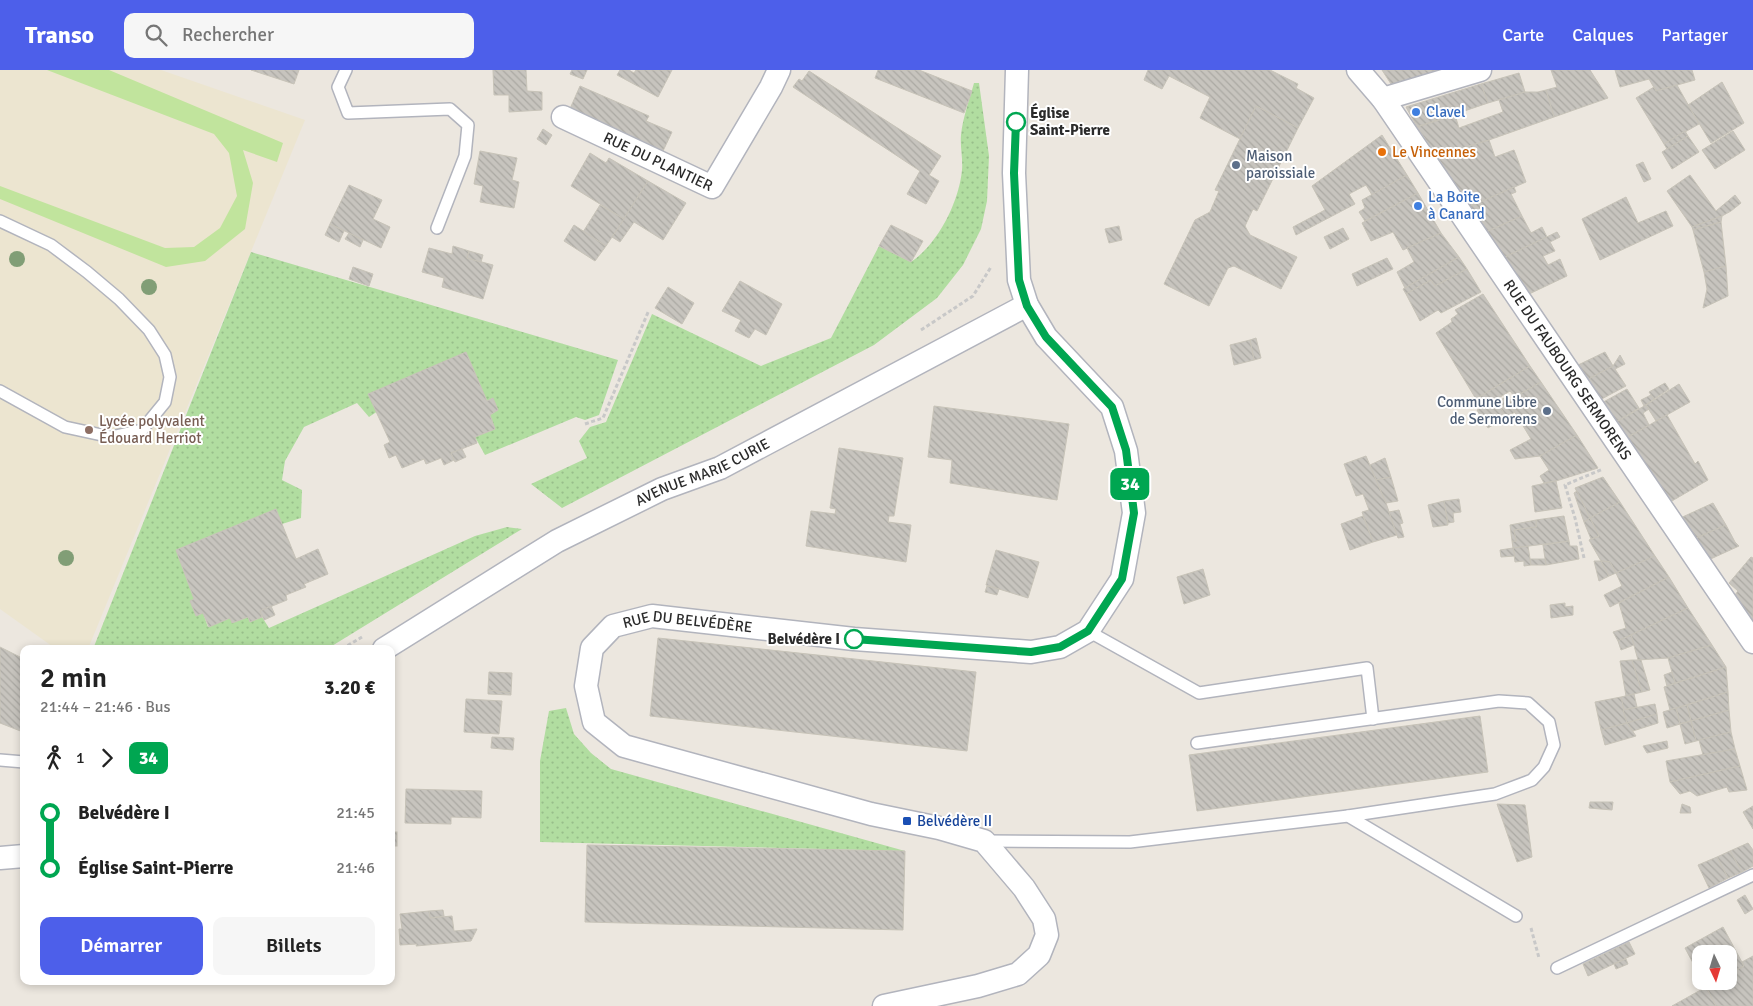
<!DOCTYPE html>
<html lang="fr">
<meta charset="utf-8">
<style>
:root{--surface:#fff;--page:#f6f6f6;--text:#222;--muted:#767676;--accent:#4d5fea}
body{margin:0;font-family:Signika,sans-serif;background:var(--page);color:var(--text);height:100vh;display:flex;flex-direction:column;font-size:19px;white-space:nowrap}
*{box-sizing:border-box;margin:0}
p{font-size:16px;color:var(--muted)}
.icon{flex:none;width:28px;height:28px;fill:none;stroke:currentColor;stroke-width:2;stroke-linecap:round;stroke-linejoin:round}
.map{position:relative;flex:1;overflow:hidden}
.panel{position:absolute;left:20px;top:575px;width:375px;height:340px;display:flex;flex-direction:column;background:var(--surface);border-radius:10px;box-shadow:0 2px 8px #0003}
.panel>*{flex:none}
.badge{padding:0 10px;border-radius:8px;font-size:18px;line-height:32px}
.needle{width:32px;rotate:176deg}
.fabs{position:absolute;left:1692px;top:875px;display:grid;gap:10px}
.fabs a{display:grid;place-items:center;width:45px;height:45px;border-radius:10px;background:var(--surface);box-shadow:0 2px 8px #0003;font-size:25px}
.map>.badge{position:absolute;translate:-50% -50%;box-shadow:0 0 0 2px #fff}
.legs{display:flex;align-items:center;gap:8px;height:55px;padding:0 20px;font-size:16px}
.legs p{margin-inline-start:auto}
.head{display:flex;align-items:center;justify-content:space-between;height:85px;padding:0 20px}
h1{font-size:28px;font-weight:600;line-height:38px}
.button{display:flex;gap:10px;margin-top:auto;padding:10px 20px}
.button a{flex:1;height:58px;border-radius:10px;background:var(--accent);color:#fff;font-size:20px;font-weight:600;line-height:58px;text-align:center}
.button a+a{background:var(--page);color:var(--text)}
ul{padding:0 20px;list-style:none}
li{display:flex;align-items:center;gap:18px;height:55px;font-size:19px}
li i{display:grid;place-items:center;width:8px;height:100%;margin:0 6px;background:currentColor}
li i::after{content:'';width:12px;height:12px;margin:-6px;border:4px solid;border-radius:50%;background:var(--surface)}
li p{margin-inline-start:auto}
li:first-child i{background:linear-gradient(#0000 50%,currentColor 0)}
li:last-child i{background:linear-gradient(currentColor 50%,#0000 0)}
header{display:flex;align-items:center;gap:30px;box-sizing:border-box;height:70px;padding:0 25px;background:var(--accent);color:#fff}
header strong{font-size:24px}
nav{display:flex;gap:28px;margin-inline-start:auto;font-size:18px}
.search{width:350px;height:45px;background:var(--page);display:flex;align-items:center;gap:12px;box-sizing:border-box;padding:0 18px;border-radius:10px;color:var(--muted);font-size:19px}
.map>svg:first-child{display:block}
.education{fill:#ece5d0}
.grass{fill:url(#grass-dots)}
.pitch{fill:#c1e49d}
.building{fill:url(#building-back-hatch);stroke:#c7c3b8}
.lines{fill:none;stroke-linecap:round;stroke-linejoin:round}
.service-casing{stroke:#b2b4bd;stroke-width:14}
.minor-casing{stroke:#b2b4bd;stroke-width:25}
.path{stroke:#c8c8c8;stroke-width:3;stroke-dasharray:4 2.5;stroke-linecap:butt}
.service{stroke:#fff;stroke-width:11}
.minor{stroke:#fff;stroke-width:22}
.tree{fill:#819e76}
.line-1-casing{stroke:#fff;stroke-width:11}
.line-1{stroke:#00a651;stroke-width:8}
.shop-dot{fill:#3f7fe0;stroke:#fff;stroke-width:2}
.stop-1-dot{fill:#fff;stroke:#00a651;stroke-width:2.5}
.food-dot{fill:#e8710a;stroke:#fff;stroke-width:2}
.service-dot{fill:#5c6f8a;stroke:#fff;stroke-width:2}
.education-dot{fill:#8d6e63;stroke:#fff;stroke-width:2}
.transit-dot{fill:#1a4fb4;stroke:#fff;stroke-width:2}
.labels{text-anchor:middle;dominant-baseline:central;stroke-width:4;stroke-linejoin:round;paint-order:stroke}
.shop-label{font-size:15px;fill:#366cbe;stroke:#fff;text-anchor:start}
.stop-label{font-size:15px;font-weight:bold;fill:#2b2b2b;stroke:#fff;text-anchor:start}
.food-label{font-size:15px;fill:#c56008;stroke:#fff;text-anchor:start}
.service-label{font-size:15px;fill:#4e5e75;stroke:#fff;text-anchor:start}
.street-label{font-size:15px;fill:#2b2b2b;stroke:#fff}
.education-label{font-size:15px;fill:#785e54;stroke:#fff;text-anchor:start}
.transit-label{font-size:15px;fill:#164399;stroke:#fff;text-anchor:start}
</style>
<header>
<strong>Transo</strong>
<div class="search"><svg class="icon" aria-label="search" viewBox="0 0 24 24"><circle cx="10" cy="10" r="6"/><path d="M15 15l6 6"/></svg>Rechercher</div>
<nav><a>Carte</a><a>Calques</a><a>Partager</a></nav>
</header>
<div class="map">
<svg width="1753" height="936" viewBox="0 0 1753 936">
<defs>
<pattern id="grass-dots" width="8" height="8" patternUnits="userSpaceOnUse" patternTransform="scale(1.25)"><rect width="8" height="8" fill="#b1dda0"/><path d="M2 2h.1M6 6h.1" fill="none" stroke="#98be8a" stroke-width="1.8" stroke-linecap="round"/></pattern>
<pattern id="building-back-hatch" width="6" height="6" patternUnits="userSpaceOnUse" patternTransform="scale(1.25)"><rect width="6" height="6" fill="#c7c4be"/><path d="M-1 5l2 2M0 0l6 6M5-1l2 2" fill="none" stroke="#aba9a3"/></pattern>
</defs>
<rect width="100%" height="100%" fill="#ece7df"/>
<!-- education -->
<path class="education" d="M0,0h161l144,50 -217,529h-32l-56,-40z"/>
<!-- grass -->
<g class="grass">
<path d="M974,13h5l10,73 -2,45 -6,28 -18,36 -26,33 -63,47 -312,163 -31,-24 56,-26 -8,-17 11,-14 16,-5 46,-108 109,52 70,-28 48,-92 32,16c27,-18 48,-60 51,-92 1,-12 -2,-23 -1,-35 2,-18 8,-34 13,-52z"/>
<path d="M251,182l367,108 -19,55 -14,5 -9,-3 -91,38 -10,-18 20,-8 -5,-14 8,-5 -5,-12 -6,3 -21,-49 -97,65 -12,-14 -53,24 -19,34 -3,19 20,10 -1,28 -19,6 -6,-14 -100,40 18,49 2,17 7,-3 5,14 22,-9 2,5 16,-6 2,5 12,-5 7,11 206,-92 32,-9 15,2 -195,120h-234z"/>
<path d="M566,638l8,26 17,19 20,16 294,82 -365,-9v-81l9,-50z"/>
</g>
<!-- pitch -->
<path class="pitch" d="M47,0h62l174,73 -6,19 -34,-12 10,33 -8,46 -40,32 -39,6 -166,-68v-13l165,62 29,-1 26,-19 17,-32 -8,-43 -15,-19z"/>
<!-- building -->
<g class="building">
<path d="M251,0h48l-5,14z"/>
<path d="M493,0h33l1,21 15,1v18l-33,2v-17h-15z"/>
<path d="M572,0h15l-4,9 -13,-5z"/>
<path d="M620,0h9l5,3 2,-3h36l-14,27 -41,-22z"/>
<path d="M878,0h41l53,21 -8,22 -89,-35z"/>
<path d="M1148,0h122l28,14 -2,4 18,10 -16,30 -42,-22 -16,33 -40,-21 10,-21 -41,-21 -7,13 -18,-9z"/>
<path d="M1382,0h59l-50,14z"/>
<path d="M1551,0h39l18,28 -54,19 -8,-27 11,-3z"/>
<path d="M1615,0h77l3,10 -39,11 -7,-12 -29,8z"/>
<path d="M809,1l132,85 -12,19 10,6 -13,23 -19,-10 13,-23 -127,-84 6,-8 3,2z"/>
<path d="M1519,3l6,19 -37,11 -7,-19z"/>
<path d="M1722,12l22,41 -33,20 -23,-38z"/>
<path d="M1481,14l7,19 -71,24 -11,-20z"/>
<path d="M1677,15l22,39 -35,20 -28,-46 18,-11 2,4z"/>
<path d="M580,16l69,30 -3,5 26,11 -9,19 -94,-40z"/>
<path d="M1546,20l8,27 -65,23 -52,16 -20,-29 38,-12 4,13 44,-16 -4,-12 26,-8h13z"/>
<path d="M1256,36l42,22 -41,83 -4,-2 -8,17 5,9 47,22 -16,32 -47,-23 -6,2 -19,38 -45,-22 31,-64 15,-8 9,-21 -4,-1z"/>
<path d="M543,59l9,6 -6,10 -9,-6z"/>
<path d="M1685,61l3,5 -21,13 -3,-5z"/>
<path d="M1733,61l12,19 -30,19 -13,-19z"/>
<path d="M1382,65l25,40 -35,20 -6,-10 -17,9 6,10 -59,31 -3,-8 32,-17 -13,-24z"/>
<path d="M1688,66l11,16 -27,17 -10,-17z"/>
<path d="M1489,70l6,17 19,-7 12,32 -57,25 -32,-51z"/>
<path d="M480,81l37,7 -5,22 7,2 -5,26 -34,-6 3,-16 -9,-2z"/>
<path d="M590,83l16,10 3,-5 39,23 -24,38 -53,-33z"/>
<path d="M1643,92l8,17 -7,3 -8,-17z"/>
<path d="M1407,105l11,18 -53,28 -6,-9 6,-4 -3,-8z"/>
<path d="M1690,105l26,36 19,-16 6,8 -10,8 -9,5 -30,11 -25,-36z"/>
<path d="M648,111l38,22 -23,37 -29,-18 -14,20 -8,-5z"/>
<path d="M349,115l33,15 -9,19 17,8 -9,21 -51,-24z"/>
<path d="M1514,117l2,5 -5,2 11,22 -36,16 -17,-25z"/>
<path d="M1418,123l23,40 -38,17 -10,-18 -22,9 -9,-18z"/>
<path d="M1626,127l12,26 28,-12 7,15 -73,34 -18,-41z"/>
<path d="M600,135l24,14 -18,27 -23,-14z"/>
<path d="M1522,146l9,17 11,-6 5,10 -44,21 -17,-26z"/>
<path d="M1722,146l-1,6 -28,8 -1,-3z"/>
<path d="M1721,152l5,44 -22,6 -11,-42z"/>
<path d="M330,154l14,7 -5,11 -14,-7z"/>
<path d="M574,155l32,21 -11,15 -31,-20z"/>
<path d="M891,155l32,16 -12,21 -32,-16z"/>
<path d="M1119,156l3,14 -13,3 -4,-14z"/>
<path d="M1343,158l6,11 -19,10 -6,-12z"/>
<path d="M1557,162l3,5 -10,5 5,9 -12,5 5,9 12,-6 7,17 -40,19 -24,-37z"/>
<path d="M349,163l14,7 -3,7 -15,-8z"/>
<path d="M1441,163l18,24 -54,31 -8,-16 17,-10 -7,-14z"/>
<path d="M453,176l16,5 -2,7 26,7 -10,34 -41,-12 2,-9 -22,-6 7,-24 23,6z"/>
<path d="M469,181l14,4 -2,7 -14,-4z"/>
<path d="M1459,187l8,12 -32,17 -4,-6 -25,14 -3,-5z"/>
<path d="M1387,188l6,11 -36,17 -5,-12z"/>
<path d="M1726,196l2,30 -25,12 4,-19 -3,-17z"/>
<path d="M353,197l20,7 -4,12 -20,-7z"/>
<path d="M1467,199l14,23 -40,21 -3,-3 -18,11 -14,-27 25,-14 4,6z"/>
<path d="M740,211l42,23 -16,31 -11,-6 -6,9 -14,-7 6,-11 -19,-9z"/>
<path d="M668,217l26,16 -12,21 -27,-16z"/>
<path d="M1483,224l47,72 -54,33 -40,-66 16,-11 -1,-3 7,-5 -3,-4z"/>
<path d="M1256,268l5,20 -7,2 -4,-20z"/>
<path d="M1250,270l4,20 -20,5 -4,-20z"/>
<path d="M466,282l21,49 6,-3 5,12 -8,5 5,14 -20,8 2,6 -26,10 3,7 -10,5 -3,-7 -15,6 -2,-5 -22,9 -6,-13 -7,3 -5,-13 6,-3 -22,-48z"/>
<path d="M1605,282l8,14 -30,16 -9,-15z"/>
<path d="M1620,285l5,9 -10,5 11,17 -30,16 -13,-20 30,-16z"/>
<path d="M1530,296l11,16 -26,15 -5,-6 -23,14 -4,-6 -7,2v-2z"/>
<path d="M1541,312l36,53 -37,21 -25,3 -5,-9 21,-11 -23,-38z"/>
<path d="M1665,313l4,6 -15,10 -5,-7z"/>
<path d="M1679,314l11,18 -34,19 -10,-16z"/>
<path d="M1627,319l12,19 -28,17 -13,-20z"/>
<path d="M1651,325l3,4 -10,7 -3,-6z"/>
<path d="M1506,327l9,15 -9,5 -9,-15z"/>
<path d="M1496,330l10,17 -18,11 -11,-18z"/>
<path d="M1646,335l3,4 -6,4 6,12 -28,16 -10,-16z"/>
<path d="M934,336l135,18 -12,76 -107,-17 2,-23 -24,-3z"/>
<path d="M1667,345l28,49 3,-3 10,19 -43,25 -44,-64z"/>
<path d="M1577,365l21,33 -42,13 -12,2 -4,-7 9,-6 -9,-14z"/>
<path d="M839,378l64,10 -9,58h-5l-1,6 23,3 -5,37 -100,-16 5,-35 24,3 1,-5 -6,-1z"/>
<path d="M462,379l4,8 -11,5 -4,-9z"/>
<path d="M1366,386l20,47 11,32 -24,7 -11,-30 7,-2 -6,-16 -7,2 -12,-32z"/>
<path d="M1385,388l6,19 -15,3 -6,-15z"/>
<path d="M1391,407l7,24 -12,2 -10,-23z"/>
<path d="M1603,407l17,25 -30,16 -15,-30z"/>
<path d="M1556,411l6,27 -27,4 -3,-26z"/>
<path d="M1577,421l13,27 -6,4 -10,-29z"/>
<path d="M1459,429l2,13 -8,1 1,9 -6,1 -4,-22z"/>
<path d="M1444,431l4,24 -15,2 -5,-22z"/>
<path d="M1620,432l35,54 -39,17 -6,-11 -9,-1 -12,-21 10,-4 -9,-18z"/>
<path d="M1713,433l13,22 -37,16 -13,-21z"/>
<path d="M276,439l20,50 22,-10 10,25 -24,10 2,3 -20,8 1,5 -27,11 2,6 -12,5 -2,-5 -16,6 -2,-5 -21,9 -6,-14 -7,3 -6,-15 4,-2 -18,-49z"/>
<path d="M1399,440l4,13 -3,1 4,13 -6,1 -9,-26z"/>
<path d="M1363,446l10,26 -23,8 -9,-26z"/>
<path d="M1564,446l5,25 -56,7 -1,-7h4l-2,-11 22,-3v-7z"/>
<path d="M1590,448l9,18 -8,3 -7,-17z"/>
<path d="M1536,450v7l-22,3 2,11h-4l-2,-16z"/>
<path d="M1726,455l9,17 4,4 -35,16 -15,-21z"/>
<path d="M1569,471l1,5h7l2,13 -33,6 -3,-20z"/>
<path d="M1528,476l3,19 -7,1v-5l-9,1 -2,-14z"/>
<path d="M1513,478l2,8 -14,1 -1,-7z"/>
<path d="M996,480l43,12 -11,36 -42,-13z"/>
<path d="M1655,486l14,21 -59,30 -6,-12 18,-9 -6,-13z"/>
<path d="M1751,487l2,1v63l-5,5 -17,-26 7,-9 -9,-8z"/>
<path d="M1530,489h15l1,6h-15z"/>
<path d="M1594,491h7l8,15 -10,5z"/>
<path d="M1601,491l9,1 6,11 -7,3z"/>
<path d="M1203,499l7,26 -26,9 -7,-27z"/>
<path d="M1669,507l19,31 -70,33 -5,-9 13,-4 -7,-25z"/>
<path d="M987,516l12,3 -2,6 -12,-3z"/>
<path d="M1565,533v4l8,-1v9l-22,3 -1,-13z"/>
<path d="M271,536l4,9 -11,5 -4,-9z"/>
<path d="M1688,538l24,37 -44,13 -30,2 -7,-25z"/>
<path d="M1631,565l3,10 -13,5 -3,-9z"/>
<path d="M658,568l318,34 -9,79 -317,-35z"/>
<path d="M1712,575l14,22 -51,16 -7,-25z"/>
<path d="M0,577l24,12 -1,73 -23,-9z"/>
<path d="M1632,590l10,32 -16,4 -6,-35z"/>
<path d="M1632,590h9l9,30 -8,2z"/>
<path d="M1726,597l2,25 -58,18 -6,-23z"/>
<path d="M489,602l23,1 -1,20 -23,-3z"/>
<path d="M1672,602l3,11 -8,3 -3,-11z"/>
<path d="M488,620l23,3v2l-23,-1z"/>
<path d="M1728,622l1,18 -38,11 -4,-16z"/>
<path d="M1634,624l3,13 -14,3 -2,-13z"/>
<path d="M1621,627l6,26 -26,7 -6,-28z"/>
<path d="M466,629l36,2 -3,33 -35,-2z"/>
<path d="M1655,634l2,10 -30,9 -4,-13z"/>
<path d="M1687,635l4,16 -11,3 -4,-16z"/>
<path d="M1676,638l4,16 -13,4 -4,-16z"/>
<path d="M1729,640l2,22 -35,9 -5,-20z"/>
<path d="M1657,644l1,9 -25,8 -6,-8z"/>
<path d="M1480,646l8,56 -291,39 -8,-56z"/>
<path d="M1691,651l5,20 -11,3 -5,-20z"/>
<path d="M1627,653l9,13 -31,9 -4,-15z"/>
<path d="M1731,662l4,17 -32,6 -4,-15z"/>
<path d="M492,667l22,1 -1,12 -22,-2z"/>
<path d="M1667,671l1,7 -21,5 -4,-7z"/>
<path d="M1735,679l5,17 -70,16 -4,-21z"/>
<path d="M1740,696l7,24 -18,2 -2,-5 -30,9 -7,-5 -10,3 -10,-12z"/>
<path d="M406,719l76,2 -1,27 -30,-1v7l-46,-1z"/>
<path d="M1590,732h23l-1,8 -23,-2z"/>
<path d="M1497,734l28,1 7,52 -15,5z"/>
<path d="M1682,734l8,3 1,6h-11z"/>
<path d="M1753,736v23l-10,-17z"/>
<rect x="391" y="762" width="6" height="14"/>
<path d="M1748,773l5,7v16l-11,6 -12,-21z"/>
<path d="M587,775l318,6 -2,79 -318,-8z"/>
<path d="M1730,781l12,21 -14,6 -11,-21z"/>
<path d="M1717,787l11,21 -19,10 -11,-23z"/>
<path d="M1745,825l8,14 -8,5 -8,-14z"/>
<path d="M443,840l1,6 -14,2 -1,-7z"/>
<path d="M429,841l1,7 22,-2 2,15 23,-2 -6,12 -55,5 1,-2 -17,1 -1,-16h3l-2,-15z"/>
<path d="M1723,857l21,39 -15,8v-20h-28v24l-16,-30z"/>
<path d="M1629,872l6,12 -47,22 -5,-12z"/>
<path d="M1753,886v50h-37l-10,-19 10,-6h13v-7l15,-8 -2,-4z"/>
<path d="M1626,889l2,5 -12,5 -2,-5z"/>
<path d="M1706,917l10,19h-44z"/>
</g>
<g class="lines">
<defs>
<g id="service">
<path d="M346,0l-8,17 10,26 102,-4 18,16 -3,31 -28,72"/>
<path d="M0,151l51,24 36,27 32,27 30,31 16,25 5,22 -5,25 -23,28 -31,7 -46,-10 -65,-36"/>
<path d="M1088,561l111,62 168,-25 6,51"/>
<path d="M1197,673l302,-42 29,2 21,19 5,23 -10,22 -12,13 -37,14 -147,22"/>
<path d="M0,690l24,2"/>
<path d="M985,771l145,1 218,-26 168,100"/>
<path d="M1557,898l196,-93"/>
</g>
<g id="minor">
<path id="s1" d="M1358,0l25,29 370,543"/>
<path d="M1383,29l97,-29"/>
<path id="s2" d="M563,47l149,70 59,-100 8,-17"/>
<path id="s3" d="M384,579l173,-108 105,-52 58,-21 307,-163"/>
<path d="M0,788l24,-2"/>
<path id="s4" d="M884,936l94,-20 40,-12 21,-19 8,-20 -3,-16 -20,-31 -40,-47 -45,-13 -68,-14 -247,-68 -30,-24 -8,-36 6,-38 21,-22 39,-10 202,23 177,13 29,-5 28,-16 34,-52 12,-66 -8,-62 -14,-44 -66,-70 -19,-32 -8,-25 -5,-107 3,-103"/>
</g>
</defs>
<!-- service casing -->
<use href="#service" class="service-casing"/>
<!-- minor casing -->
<use href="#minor" class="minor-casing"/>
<!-- path -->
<g class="path">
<path d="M921,260l52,-34 18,-29"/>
<path d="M585,354l18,-6 46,-108"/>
<path d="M1584,488l-9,-40 -10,-33 38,-16"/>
<path d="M342,579l20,-12"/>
<path d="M1531,858l8,30"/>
</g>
<!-- service -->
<use href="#service" class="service"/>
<!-- minor -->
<use href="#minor" class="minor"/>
</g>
<!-- trees -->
<g class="tree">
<circle cx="17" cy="189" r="8"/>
<circle cx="149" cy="217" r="8"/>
<circle cx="66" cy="488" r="8"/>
</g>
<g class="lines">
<defs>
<path id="line-1" d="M854,569l177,13 29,-5 28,-16 34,-52 12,-66 -8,-63 -14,-43 -66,-70 -19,-31 -8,-26 -5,-107 2,-51"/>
</defs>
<!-- line-1 casing -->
<use href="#line-1" class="line-1-casing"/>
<!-- line-1 -->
<use href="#line-1" class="line-1"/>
</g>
<!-- markers -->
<g class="shop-dot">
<circle cx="1416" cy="42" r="5"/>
<circle cx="1418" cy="136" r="5"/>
</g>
<g class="stop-1-dot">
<circle cx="1016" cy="52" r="9"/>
<circle cx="854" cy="569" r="9"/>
</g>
<circle class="food-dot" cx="1382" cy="82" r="5"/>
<g class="service-dot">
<circle cx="1236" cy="95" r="5"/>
<circle cx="1547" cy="341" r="5"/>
</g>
<circle class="education-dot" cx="89" cy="360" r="5"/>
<rect class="transit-dot" x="902" y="746" width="10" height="10" rx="2.5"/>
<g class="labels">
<!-- shop labels -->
<g class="shop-label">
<text x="1426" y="42">Clavel</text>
<text x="1428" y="127">La Boite<tspan x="1428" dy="17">à Canard</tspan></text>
</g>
<!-- stop labels -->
<g class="stop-label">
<text x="1030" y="43">Église<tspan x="1030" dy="17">Saint-Pierre</tspan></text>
<text x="840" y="569" text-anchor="end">Belvédère I</text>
</g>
<!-- food labels -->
<g class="food-label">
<text x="1392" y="82">Le Vincennes</text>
</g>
<!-- service labels -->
<g class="service-label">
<text x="1246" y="86">Maison<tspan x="1246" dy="17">paroissiale</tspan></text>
<text x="1537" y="332" text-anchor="end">Commune Libre<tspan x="1537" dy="17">de Sermorens</tspan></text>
</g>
<!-- street labels -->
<g class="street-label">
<text stroke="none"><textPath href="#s2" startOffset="105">RUE DU PLANTIER</textPath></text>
<text stroke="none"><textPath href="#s1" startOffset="366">RUE DU FAUBOURG SERMORENS</textPath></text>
<text stroke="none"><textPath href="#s3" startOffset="365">AVENUE MARIE CURIE</textPath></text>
<text stroke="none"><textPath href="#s4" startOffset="895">RUE DU BELVÉDÈRE</textPath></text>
</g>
<!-- education labels -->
<g class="education-label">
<text x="99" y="351">Lycée polyvalent<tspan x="99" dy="17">Édouard Herriot</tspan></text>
</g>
<!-- transit labels -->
<g class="transit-label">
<text x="917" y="751">Belvédère II</text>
</g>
</g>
</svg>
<div class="fabs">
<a><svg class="needle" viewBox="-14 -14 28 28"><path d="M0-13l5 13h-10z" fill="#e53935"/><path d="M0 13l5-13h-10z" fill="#767676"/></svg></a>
</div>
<b class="badge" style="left:1130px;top:414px;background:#00a651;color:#fff">34</b>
<section class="panel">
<div class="head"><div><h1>2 min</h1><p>21:44 – 21:46 · Bus</p></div><b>3.20 €</b></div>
<div class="legs"><svg class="icon" aria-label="walk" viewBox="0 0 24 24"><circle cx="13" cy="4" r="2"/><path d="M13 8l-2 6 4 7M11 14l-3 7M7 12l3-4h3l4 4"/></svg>1<svg class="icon" aria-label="forward" viewBox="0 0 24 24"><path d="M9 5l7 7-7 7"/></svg><b class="badge" style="background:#00a651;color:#fff">34</b></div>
<ul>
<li><i style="color:#00a651"></i><b>Belvédère I</b><p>21:45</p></li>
<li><i style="color:#00a651"></i><b>Église Saint-Pierre</b><p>21:46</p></li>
</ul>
<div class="button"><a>Démarrer</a><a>Billets</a></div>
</section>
</div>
